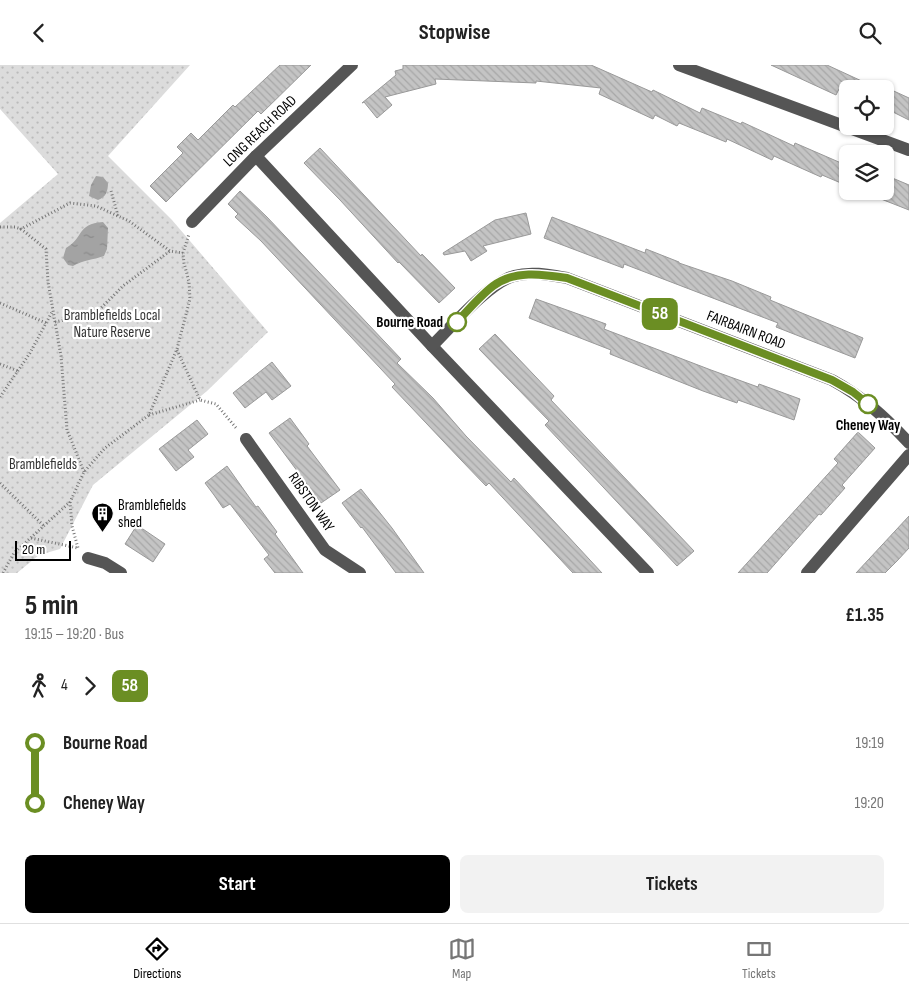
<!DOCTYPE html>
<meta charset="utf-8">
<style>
:root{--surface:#fff;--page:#f2f2f2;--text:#222;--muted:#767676;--line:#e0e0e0;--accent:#000}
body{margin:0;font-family:"Sofia Sans Condensed",sans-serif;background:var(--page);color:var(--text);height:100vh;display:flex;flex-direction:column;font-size:19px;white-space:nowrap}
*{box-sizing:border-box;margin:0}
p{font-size:16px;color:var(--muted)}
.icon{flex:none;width:28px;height:28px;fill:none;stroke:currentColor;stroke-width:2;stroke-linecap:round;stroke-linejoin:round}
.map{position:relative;height:508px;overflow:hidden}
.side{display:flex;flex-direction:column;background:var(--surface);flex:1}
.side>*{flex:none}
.badge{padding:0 10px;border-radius:8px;font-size:18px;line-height:32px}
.controls{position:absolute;left:839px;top:15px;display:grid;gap:10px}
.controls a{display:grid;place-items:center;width:55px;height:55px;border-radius:8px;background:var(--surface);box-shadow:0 1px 4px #0004;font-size:25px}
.scale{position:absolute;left:15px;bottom:12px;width:56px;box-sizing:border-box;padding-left:5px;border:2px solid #000;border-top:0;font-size:14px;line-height:18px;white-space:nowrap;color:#000;-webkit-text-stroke:4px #fff;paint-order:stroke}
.map>.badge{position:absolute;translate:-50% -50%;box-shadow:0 0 0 2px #fff}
.legs{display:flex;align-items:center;gap:8px;height:55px;padding:0 25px;font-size:16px}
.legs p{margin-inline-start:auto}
.summary{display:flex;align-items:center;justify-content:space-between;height:85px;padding:0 25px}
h1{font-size:28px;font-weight:700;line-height:38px}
.button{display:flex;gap:10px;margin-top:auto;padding:10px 25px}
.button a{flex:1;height:58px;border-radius:8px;background:var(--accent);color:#fff;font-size:20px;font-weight:700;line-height:58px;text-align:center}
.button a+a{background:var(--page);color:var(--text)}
ul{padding:0 25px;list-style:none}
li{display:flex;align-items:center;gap:18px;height:60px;font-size:19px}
li i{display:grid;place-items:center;width:8px;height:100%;margin:0 6px;background:currentColor}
li i::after{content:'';width:12px;height:12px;margin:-6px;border:4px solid;border-radius:50%;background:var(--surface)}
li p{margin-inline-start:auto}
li:first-child i{background:linear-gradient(#0000 50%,currentColor 0)}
li:last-child i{background:linear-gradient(currentColor 50%,#0000 0)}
header{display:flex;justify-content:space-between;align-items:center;height:65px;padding:0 25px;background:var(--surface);font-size:22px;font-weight:700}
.dock{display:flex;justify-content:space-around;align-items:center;height:70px;border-top:1px solid var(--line);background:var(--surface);font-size:14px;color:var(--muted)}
.dock a{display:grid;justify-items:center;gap:2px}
.dock .active{color:var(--accent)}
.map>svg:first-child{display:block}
.park{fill:url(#park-dots)}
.water{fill:url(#water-ripples)}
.building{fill:url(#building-back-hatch);stroke:#999}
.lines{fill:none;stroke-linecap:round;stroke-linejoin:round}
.path{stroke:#777;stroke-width:3;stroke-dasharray:1 2.5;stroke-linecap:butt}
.minor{stroke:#555;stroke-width:12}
.line-1-casing{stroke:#fff;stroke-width:11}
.line-1{stroke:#6b8e23;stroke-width:8}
.stop-1-dot{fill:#fff;stroke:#6b8e23;stroke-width:2.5}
.labels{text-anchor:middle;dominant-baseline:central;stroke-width:4.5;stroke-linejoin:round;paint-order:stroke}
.street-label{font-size:15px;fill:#000;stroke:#fff}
.park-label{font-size:15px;fill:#333;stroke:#fff}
.stop-label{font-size:15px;font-weight:bold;fill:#000;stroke:#fff;text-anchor:end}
.poi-label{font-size:15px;fill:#000;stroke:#fff;text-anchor:start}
</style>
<header><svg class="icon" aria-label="back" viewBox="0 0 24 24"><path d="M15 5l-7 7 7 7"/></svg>Stopwise<svg class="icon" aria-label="search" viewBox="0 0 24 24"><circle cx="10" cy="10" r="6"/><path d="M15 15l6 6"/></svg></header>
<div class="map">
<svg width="909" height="508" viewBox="0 0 909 508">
<defs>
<pattern id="park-dots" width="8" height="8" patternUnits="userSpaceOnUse" patternTransform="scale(1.25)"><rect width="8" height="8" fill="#dcdcdc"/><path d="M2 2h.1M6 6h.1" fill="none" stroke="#bbb" stroke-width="1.8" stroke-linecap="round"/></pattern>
<pattern id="water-ripples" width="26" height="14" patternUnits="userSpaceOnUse" patternTransform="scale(1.25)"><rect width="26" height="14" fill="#a3a3a3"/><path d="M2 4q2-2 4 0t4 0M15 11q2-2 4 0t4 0" fill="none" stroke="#8b8b8b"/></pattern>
<pattern id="building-back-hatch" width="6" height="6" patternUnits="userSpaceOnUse" patternTransform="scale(1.25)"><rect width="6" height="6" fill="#c4c4c4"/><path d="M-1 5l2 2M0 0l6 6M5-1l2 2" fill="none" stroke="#a7a7a7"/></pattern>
</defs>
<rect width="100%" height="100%" fill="#fff"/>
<!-- park -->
<path class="park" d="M0,0h190l-82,91 64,64 96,112 -61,59 -114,94 -33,64 -21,6 -22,18h-17v-350l58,-49 -58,-65z"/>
<!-- water -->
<g class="water">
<path d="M96,111l7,1 5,6c0,8 -2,14 -10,17l-9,-4 2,-11z"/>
<path d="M103,157l5,6 -1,21 -3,7c-11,4 -21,4 -31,10l-5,-1 -5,-7 3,-10c18,-10 10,-24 37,-26z"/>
</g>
<!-- building -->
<g class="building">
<path d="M280,0h31l-50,49 -3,-3 -92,91 -16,-16 33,-33 -6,-6 14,-14 7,7 35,-35 2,2z"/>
<path d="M403,0h188l61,27 1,-2 47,23 2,-5 39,16 1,-2 52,24 1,-3 53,23v20l-26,-11 -1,2 -47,-21 -2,4 -45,-21 -1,3 -47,-19 -2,3 -22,-11 -2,4 -54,-25 2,-6 -65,-7v2l-101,-4 1,5 -51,13 7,8 -15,13 -13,-16 -2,1 34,-28 -1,-4 8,-2z"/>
<path d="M771,0h56l52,24h-40l-3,6z"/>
<path d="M885,22l24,11v22l-24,-12z"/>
<path d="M320,83l101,108 1,-2 33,34 -16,15 -40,-41 -1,1 -58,-63 -36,-37z"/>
<path d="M890,112l19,8v25l-28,-11z"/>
<path d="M240,126l27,26 134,142 -4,4 36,35 33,38 45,46 3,-4 88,95h-29l-84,-90 -3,3 -25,-26 -69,-73 3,-3 -134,-143 -26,-24 3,-3 -10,-10z"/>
<path d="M526,148l5,21 -48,12 4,5 -16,10 -6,-10 -21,4 -1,-2 52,-33z"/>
<path d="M552,152l93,36 1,-4 33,13v1l53,18 39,16 -1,3 93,38 -8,20 -79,-31 2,-4 -154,-59 -1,4 -79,-30z"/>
<path d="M536,234l70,25 -2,5 107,41 47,17 1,-3 41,15 -6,21 -56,-20 -1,3 -34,-12 -93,-37 1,-4 -82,-32z"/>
<path d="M495,269l59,62 -3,4 143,151 -17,15 -132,-141 4,-4 -70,-72z"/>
<path d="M272,297l19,24 -19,14 -6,-8 -21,16 -12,-15z"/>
<path d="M290,353l19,26 -2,2 33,44 -19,13 -52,-70z"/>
<path d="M197,355l11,14 -20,16 6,7 -18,14 -17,-22z"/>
<path d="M858,367l17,16 -33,37 3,3 -24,27 -2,-1 -52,59h-29l100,-110 -4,-4z"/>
<path d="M227,401l29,41 2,-1 19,26 -2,2 28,39h-28l-11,-14 5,-4 -39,-51 -7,4 -9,-13 -9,-12z"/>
<path d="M361,424l31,39 32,45h-28l-34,-46 -1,1 -19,-25z"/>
<path d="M909,451v32l-12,13 -12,12h-29z"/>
<path d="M137,460l28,19 -12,18 -28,-18z"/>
</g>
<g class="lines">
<!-- path -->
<g class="path">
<path d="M111,126l7,25"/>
<path d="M0,162h15l6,2"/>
<path d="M0,238l46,20"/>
<path d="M55,257l32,-7 14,-7 22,-22 47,-35"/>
<path d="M177,285l23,50 16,4 21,25"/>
<path d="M0,299l18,7"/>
<path d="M0,332l30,-44 22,-41"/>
<path d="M149,350l51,-15"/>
<path d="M84,407l-17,-42 -6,-74 -13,-74 -2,-33 -25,-20 49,-26 26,3 33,15 41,30 13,2"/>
<path d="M0,418l44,43"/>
<path d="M70,437l2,24 6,22"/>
<path d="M31,473l47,10"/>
<path d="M3,508l11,-20 56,-51 14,-30 21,-24 44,-33 28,-66 13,-50 -1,-17 -5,-19 -1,-10 6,-19"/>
</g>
<!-- minor -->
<g class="minor">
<path d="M679,0l230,85"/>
<path d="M256,91l176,190 216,227"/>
<path d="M192,157l64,-66 96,-91"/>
<path d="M432,281c19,-19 58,-64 82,-70 17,-5 36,-1 53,2l265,102c31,17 53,37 77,63"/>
<path d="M246,374l79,111 35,23"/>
<path d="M88,493l17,5 16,10"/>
<path d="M807,508l102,-118"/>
</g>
</g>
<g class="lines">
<defs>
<path id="line-1" d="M457,257c11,-12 23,-26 36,-36 21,-16 49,-12 74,-8l265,102 21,12 15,12"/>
</defs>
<!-- line-1 casing -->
<use href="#line-1" class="line-1-casing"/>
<!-- line-1 -->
<use href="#line-1" class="line-1"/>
</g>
<!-- icons -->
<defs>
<symbol id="building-pin" viewBox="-11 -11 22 30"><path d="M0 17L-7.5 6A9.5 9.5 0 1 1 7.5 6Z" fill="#000" stroke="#fff"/><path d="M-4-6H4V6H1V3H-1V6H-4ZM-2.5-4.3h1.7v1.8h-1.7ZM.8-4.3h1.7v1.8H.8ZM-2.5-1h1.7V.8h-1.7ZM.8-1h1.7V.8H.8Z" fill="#fff"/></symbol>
</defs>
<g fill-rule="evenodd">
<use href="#building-pin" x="90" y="436" width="25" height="34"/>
</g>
<!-- markers -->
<g class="stop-1-dot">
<circle cx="457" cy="257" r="9"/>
<circle cx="868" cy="339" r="9"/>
</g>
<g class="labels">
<!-- street labels -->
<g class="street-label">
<text transform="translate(260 66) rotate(-44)">LONG REACH ROAD</text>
<text transform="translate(746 265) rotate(21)">FAIRBAIRN ROAD</text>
<text transform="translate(311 437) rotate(55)">RIBSTON WAY</text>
</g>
<!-- park labels -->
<g class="park-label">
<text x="112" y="250">Bramblefields Local<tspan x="112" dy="17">Nature Reserve</tspan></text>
<text x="43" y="399">Bramblefields</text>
</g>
<!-- stop labels -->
<g class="stop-label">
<text x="443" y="257">Bourne Road</text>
<text x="868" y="360" text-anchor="middle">Cheney Way</text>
</g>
<!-- poi labels -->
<g class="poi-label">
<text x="118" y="440">Bramblefields<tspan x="118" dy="17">shed</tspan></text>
</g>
</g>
</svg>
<div class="controls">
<a><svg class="icon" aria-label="locate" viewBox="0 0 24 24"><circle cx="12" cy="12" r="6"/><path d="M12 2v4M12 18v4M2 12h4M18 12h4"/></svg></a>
<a><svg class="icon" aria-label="layers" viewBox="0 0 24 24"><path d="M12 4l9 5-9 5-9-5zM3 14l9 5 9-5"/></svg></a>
</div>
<div class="scale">20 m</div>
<b class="badge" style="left:660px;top:249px;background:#6b8e23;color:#fff">58</b>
</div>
<section class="side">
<div class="summary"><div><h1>5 min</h1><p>19:15 – 19:20 · Bus</p></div><b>£1.35</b></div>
<div class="legs"><svg class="icon" aria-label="walk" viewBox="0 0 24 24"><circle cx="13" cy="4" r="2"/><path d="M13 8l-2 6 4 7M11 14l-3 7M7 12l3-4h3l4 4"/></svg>4<svg class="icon" aria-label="forward" viewBox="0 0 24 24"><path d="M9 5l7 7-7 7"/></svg><b class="badge" style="background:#6b8e23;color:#fff">58</b></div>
<ul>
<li><i style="color:#6b8e23"></i><b>Bourne Road</b><p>19:19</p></li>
<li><i style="color:#6b8e23"></i><b>Cheney Way</b><p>19:20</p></li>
</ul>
<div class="button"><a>Start</a><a>Tickets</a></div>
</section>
<nav class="dock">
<a class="active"><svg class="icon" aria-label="directions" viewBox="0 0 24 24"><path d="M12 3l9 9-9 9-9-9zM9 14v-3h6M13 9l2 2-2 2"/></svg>Directions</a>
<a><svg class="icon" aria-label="map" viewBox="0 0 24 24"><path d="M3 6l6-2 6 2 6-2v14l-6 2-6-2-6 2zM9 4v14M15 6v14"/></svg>Map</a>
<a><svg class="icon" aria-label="tickets" viewBox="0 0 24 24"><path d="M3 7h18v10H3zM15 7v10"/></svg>Tickets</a>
</nav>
